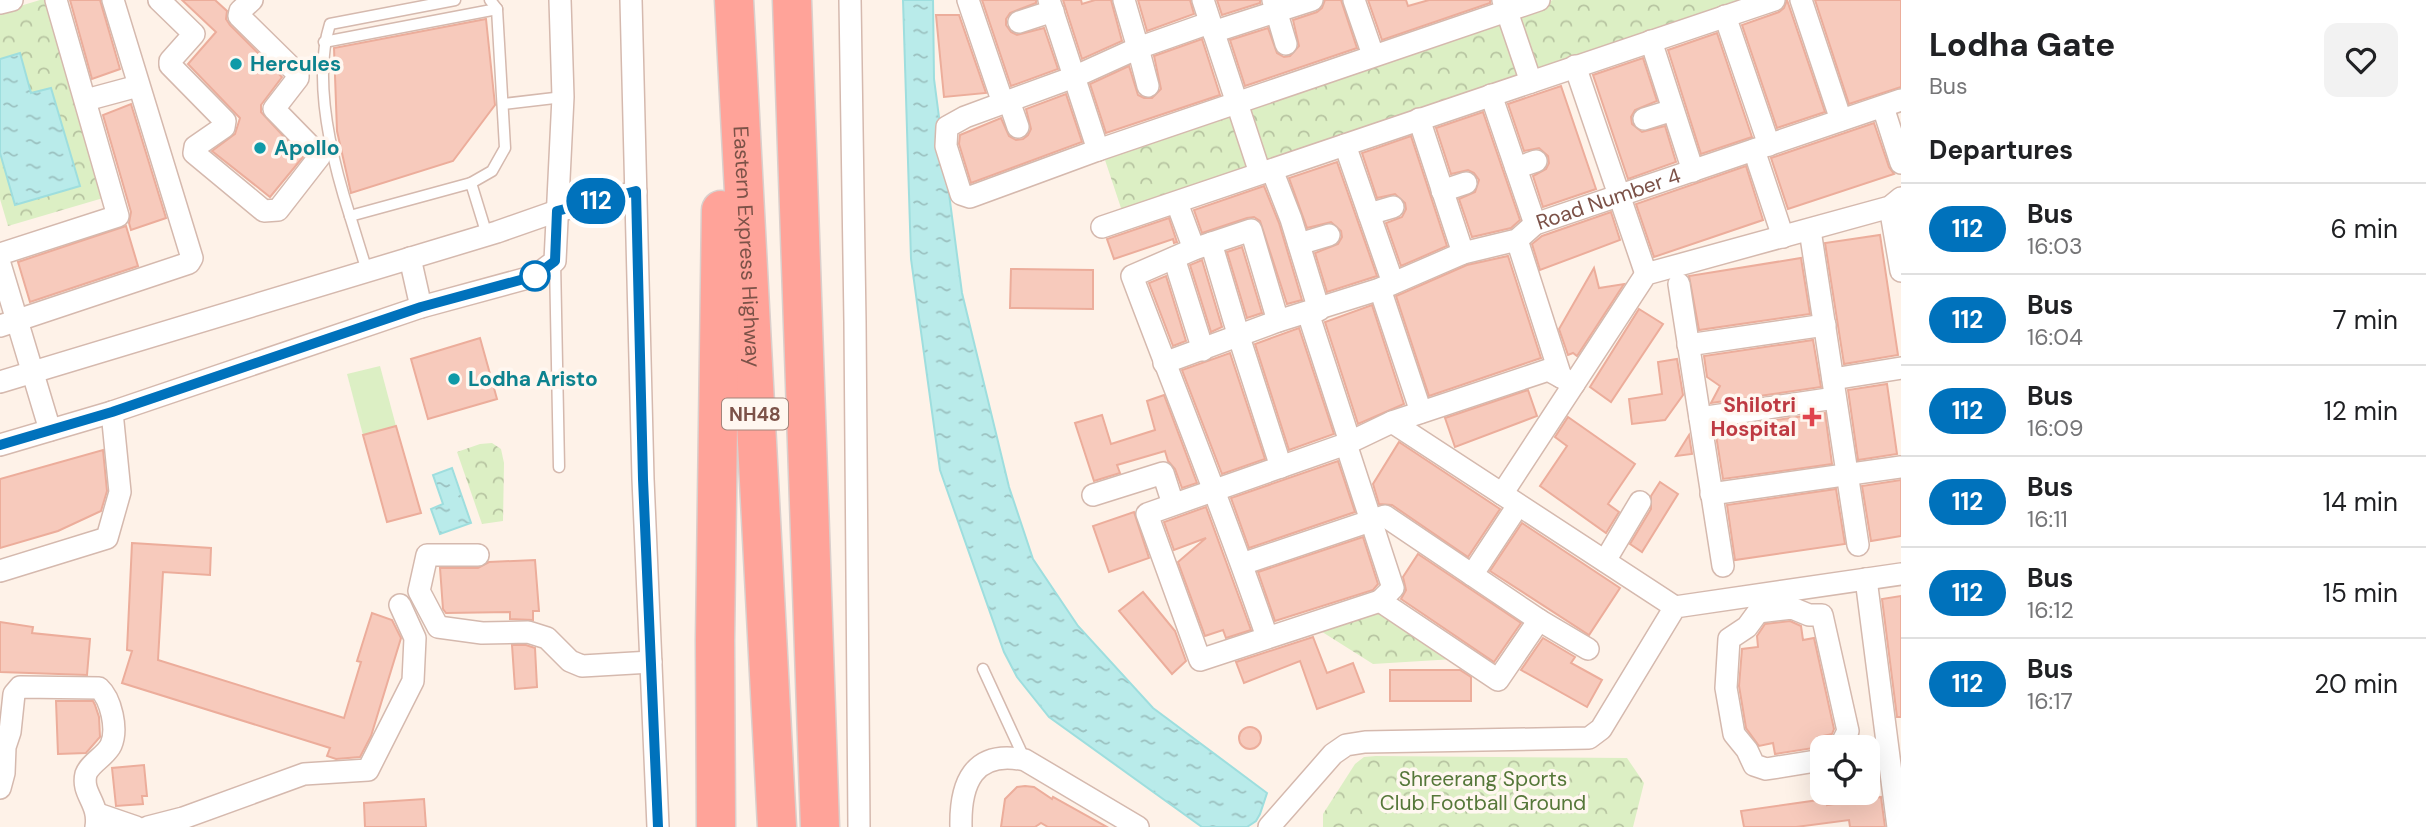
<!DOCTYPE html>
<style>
:root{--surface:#fff;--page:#f2f2f2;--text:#202124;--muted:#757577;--line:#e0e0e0}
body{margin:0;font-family:"DM Sans",sans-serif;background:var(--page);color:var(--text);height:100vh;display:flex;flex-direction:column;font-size:26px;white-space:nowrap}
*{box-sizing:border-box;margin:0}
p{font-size:23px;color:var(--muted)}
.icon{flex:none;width:38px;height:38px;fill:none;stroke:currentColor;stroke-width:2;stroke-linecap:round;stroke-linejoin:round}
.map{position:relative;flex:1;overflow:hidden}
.panel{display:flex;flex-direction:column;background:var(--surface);width:525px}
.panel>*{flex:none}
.badge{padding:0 14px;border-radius:23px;font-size:24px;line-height:46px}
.controls{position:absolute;left:1810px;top:735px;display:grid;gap:14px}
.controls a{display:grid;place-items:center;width:70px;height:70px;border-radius:14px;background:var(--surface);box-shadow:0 7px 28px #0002;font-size:35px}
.map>.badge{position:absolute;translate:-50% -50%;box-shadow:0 0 0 4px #fff}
h2{padding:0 28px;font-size:26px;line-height:63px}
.round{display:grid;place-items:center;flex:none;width:74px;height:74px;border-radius:14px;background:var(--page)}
.summary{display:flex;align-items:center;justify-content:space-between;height:119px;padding:0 28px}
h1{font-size:33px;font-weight:800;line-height:52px}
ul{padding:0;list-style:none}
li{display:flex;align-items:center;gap:21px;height:91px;padding:0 28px;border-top:2px solid var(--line)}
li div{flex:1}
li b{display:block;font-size:26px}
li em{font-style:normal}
li .badge{min-width:77px;font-weight:700;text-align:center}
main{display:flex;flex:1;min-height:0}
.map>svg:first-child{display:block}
.park{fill:url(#park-crowns)}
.garden{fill:#dcefc4}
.water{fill:url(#water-ripples);stroke:#9edede;stroke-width:2}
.building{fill:#f7cabc;stroke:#ecad9b;stroke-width:2}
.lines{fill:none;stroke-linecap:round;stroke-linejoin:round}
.lane-casing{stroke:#d5b9ae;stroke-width:13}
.street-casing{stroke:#d5b9ae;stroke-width:24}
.highway-casing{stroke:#dacfcc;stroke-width:41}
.lane{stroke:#fff;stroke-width:10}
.street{stroke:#fff;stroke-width:21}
.highway{stroke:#ffa399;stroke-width:38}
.line-casing{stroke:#fff;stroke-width:16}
.line{stroke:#0072bc;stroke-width:10}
.culture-dot{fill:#0f9aa8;stroke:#fff7f0;stroke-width:2.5}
.stop-dot{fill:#fff;stroke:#0072bc;stroke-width:3.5}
.health-dot{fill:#e0444e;stroke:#fff7f0;stroke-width:2.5}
.labels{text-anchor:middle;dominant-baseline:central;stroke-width:7;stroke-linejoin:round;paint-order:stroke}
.shield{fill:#fff7f0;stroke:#a3847a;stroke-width:2}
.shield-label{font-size:19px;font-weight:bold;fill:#7c5248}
.culture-label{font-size:21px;font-weight:bold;fill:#0d838f;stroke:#fff7f0;text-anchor:start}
.street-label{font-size:21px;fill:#7c5248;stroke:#fff7f0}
.health-label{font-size:21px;font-weight:bold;fill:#be3a42;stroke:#fff7f0;text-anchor:end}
.park-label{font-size:21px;fill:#557739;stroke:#fff7f0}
</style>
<main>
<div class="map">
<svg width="1901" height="827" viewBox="0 0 1901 827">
<defs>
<pattern id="park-crowns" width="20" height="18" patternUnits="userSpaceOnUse" patternTransform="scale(1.75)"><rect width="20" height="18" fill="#dcefc4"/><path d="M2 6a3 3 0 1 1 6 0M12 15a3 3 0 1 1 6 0" fill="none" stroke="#b7c4a1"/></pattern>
<pattern id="water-ripples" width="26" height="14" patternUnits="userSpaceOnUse" patternTransform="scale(1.75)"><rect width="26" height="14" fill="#b9ebea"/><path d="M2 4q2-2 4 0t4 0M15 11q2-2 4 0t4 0" fill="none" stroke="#9bc1c0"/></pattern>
</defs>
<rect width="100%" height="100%" fill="#fef2e8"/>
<!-- park -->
<g class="park">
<path d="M40,0h11l59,196 -102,30 -8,-27v-187z"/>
<path d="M1553,0h210l-227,73 -22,-59z"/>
<path d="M1507,19l17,56 -257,90 -23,-60z"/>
<path d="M1235,108l19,62 -131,44 -19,-57z"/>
<path d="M492,443l9,6 3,14 -1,58 -21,3 -25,-72 23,-8z"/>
<path d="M1378,608l76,51 -81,5 -57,-36z"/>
<path d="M1376,756l251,2 17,25 -11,44h-310v-13l32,-50 9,-7z"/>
</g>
<!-- garden -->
<path class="garden" d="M380,366l16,60 -33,9 -16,-61z"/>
<!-- water -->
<g class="water">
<path d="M903,0h30l1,79 28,214 47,194 24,72 45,67 75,82 114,85 -7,21 -4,7 -9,6h-45l-153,-110 -32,-40 -13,-25 -64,-182 -29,-211z"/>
<path d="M20,53l11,40 20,-5 29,98 -65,19 -15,-52v-94z"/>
<path d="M452,468l19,55 -31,11 -9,-25 12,-5 -10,-29z"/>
</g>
<!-- building -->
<g class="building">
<path d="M70,0h30l20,69 -28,10z"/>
<path d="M182,0h33l12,11 -1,8 4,6 52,52 -21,28v7l42,45 -33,40 -58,-46 23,-17 5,-16 -52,-54 28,-32z"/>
<path d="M982,0h54v3l-26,10 -4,6v6l5,7 6,3 27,-7 14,41 -47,17z"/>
<path d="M1063,0h18l1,4 13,-4h16l11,41 -40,18z"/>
<path d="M1138,0h52l4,14 -47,17z"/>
<path d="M1217,0h43v3l-38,12z"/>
<path d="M1325,0h16l16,48 -112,38 -15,-46 38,-12 9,25 7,4 6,-1 9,-10 -6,-26 24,-8 5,-4z"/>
<path d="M1368,0h38l2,6 21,-6h61v3l-108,37z"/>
<path d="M1787,0l38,112 -48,16 -35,-103 37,-13 5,-4z"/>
<path d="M1815,0h86v87l-52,17z"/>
<path d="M936,15h23l27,78 -42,4z"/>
<path d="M486,19l9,86 -42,56 -102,32 -14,-62 -3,-83z"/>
<path d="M1717,33l35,104 -51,17 -33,-104z"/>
<path d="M1202,39l18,56 -114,38 -16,-49 39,-18 9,29 6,3h8l9,-9 -7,-33z"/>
<path d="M1643,58l14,43 -22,9 -4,7 1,7 10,8 23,-6 11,36 -48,17 -35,-104z"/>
<path d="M1561,86l35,103 -53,18 -10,-31 13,-7 3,-6 -1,-7 -9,-8 -15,3 -16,-47z"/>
<path d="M1066,94l16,48 -111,41 -12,-39 1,-9 41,-17 8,18 7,4 7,-1 5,-4 3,-6 -5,-20z"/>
<path d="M131,104l35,114 -35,12 -2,-7 2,-11 -28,-97z"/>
<path d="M1483,112l37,108 -9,8 -39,9 -13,-38 16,-7 4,-12 -5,-7 -6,-3 -17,4 -15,-46z"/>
<path d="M1874,123l15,44 5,7 -106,35 -17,-51z"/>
<path d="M1411,136l36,110 -46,20 -15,-43 16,-6 4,-8 -1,-6 -10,-9 -18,4 -15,-45z"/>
<path d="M1337,162l40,114 -50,16 -12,-39 23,-9 4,-7 -1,-6 -10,-9 -24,6 -18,-50z"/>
<path d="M1746,166l17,54 -109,37 -18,-53z"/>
<path d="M1264,186l15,37 23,77 -15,4 -27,-83 -6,-4 -7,1 -45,15 -8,-23z"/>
<path d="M1611,212l9,28 -80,30 -8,-26 10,-8z"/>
<path d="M1169,218l8,24 -3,1 -1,-4 -59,20 -7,-20z"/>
<path d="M126,226l12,40 -108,36 -12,-40z"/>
<path d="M1880,235l18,120 -54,9 -19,-121z"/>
<path d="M1242,247l20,66 -15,5 -20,-66z"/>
<path d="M1508,256l33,102 -112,38 -33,-100 71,-31z"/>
<path d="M1801,258l9,56 -111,16 -10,-54z"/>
<path d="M1202,260l20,67 -11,5 -21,-67z"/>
<path d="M1594,268l5,20 25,-4 -47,72 -4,-3 -5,2 -9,-26z"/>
<path d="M1011,269l82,1v39l-83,-1z"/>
<path d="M1166,276l20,65 -13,5 -24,-63z"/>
<path d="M1372,305l32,99 -46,20 -33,-102z"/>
<path d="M1639,309l24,15 -52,78 -21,-15z"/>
<path d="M1299,328l35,106 -45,16 -34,-106z"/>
<path d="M480,338l17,61 -69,20 -17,-60z"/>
<path d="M1813,340l8,47 -110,16 9,-17 -13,-9 -3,-21z"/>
<path d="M1230,353l35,106 -43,15 -40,-104z"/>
<path d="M1677,359l6,36 -18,25 -33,4 -3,-25 33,-5 -4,-32z"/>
<path d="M1887,384l10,70 -39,6 -10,-70z"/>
<path d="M1528,390l9,26 -82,31 -10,-29z"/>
<path d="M1164,395l33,88 -15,5 -7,-19 -7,-8 -3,-10 -48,14 3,8 -26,8 -19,-58 27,-8 9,29 44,-14 -8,-29z"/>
<path d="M1825,413l7,51 -109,15 -8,-50z"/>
<path d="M1568,417l67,47 -27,40 11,8 -13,21 -66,-47 27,-40 -12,-9z"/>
<path d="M396,426l25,87 -34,9 -24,-87z"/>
<path d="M1689,435l3,19 -16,2z"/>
<path d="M1399,442l101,67 -32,48 -76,-52 -13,-1 -6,-20z"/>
<path d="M103,450l4,41 -6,20 -43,20 -58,17v-69z"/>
<path d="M1338,461l17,51 -106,36 -18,-50z"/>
<path d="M1901,480v56l-30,5 -9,-55z"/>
<path d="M1660,482l18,12 -36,58 -12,-8 21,-35v-13z"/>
<path d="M1836,489l9,55 -110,16 -8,-55z"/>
<path d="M1206,507l45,123 -25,8 -3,-8 -18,6 -27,-74 28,-24 -32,12 -10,-28z"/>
<path d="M1134,512l15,46 -40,14 -16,-46z"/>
<path d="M1522,523l98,65 -31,47 -99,-64z"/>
<path d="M1363,537l15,47 -5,6 -98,31 -17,-49z"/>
<path d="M132,543l79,5 -1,27 -47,-3 -5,88 186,58 17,-56 -4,-1 15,-48 20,7 9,18 -30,98 -11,21 -24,2 -9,-3 3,-8 -208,-65 10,-32 -5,-1z"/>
<path d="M1418,554l103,69 -27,39 -93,-63 5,-9 -3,-13z"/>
<path d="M535,560l4,51h-6v9l-23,-1v-7l-64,1 -3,-4 -3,-41h38l11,-6z"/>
<path d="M1143,592l32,39 11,30 -14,13 -53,-63z"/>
<path d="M1901,596v121h-4l-15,-118z"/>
<path d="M1790,621l11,5 2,14 11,-2 20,91 -2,5 -14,3 2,10 -45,7 -2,-11 -14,3 -13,-18 -7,-42 3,-37 16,-2 -1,-11 8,-12z"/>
<path d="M0,622l33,5 -1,6 58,6 -3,36 -87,-3z"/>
<path d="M1313,637l14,36 26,-10 11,29 -47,17 -17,-48 -56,22 -8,-21z"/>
<path d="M1543,638l32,19 -4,6 31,17 -15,27 -66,-37z"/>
<path d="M512,645h14l9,3 2,39 -22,2z"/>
<path d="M1390,670h70l11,7v24h-81z"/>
<path d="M56,701h37l2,4 4,12 1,20 -14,16 -28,1z"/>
<circle cx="1250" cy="738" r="11"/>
<path d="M144,765l3,31h-5l1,8 -27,2 -4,-38z"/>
<path d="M1025,786l9,1 18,12 1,-2 54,30h-59l-7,-4 -6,4h-34l4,-28 12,-12z"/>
<path d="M1881,797l4,30h-35l-1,-7 -53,7h-52l-3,-16 85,-12 1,6z"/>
<path d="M424,799l2,28h-61l-1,-24z"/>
</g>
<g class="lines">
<defs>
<g id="lane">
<path d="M324,42l173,-33"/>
<path d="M503,104l60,-7"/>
<path d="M471,183l21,-12 13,-23 -8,-139 -7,-9"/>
<path d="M350,216c-18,-56 -38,-136 -20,-192l125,-24"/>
<path d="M555,261l4,206"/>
<path d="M367,271l-17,-55 121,-33 16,52"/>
<path d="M983,669l42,91"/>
</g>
<g id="street">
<path d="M159,0l35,34 -24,27v4l55,56 -1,6 -29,20 -1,6 70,58 14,-1 42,-54 -46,-47 24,-31v-4l-59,-58 1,-5 12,-11"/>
<path d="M631,0l12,479 15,348"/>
<path d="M850,0l5,322 4,505"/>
<path d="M968,0l35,103"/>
<path d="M1049,0l49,150"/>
<path d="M1124,0l14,48 71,-25"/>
<path d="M1203,0l57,173"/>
<path d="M1273,0l13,44"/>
<path d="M1354,0l19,55"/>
<path d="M1503,0l28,82"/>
<path d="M1801,0l40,120"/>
<path d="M0,3l12,-3"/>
<path d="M1725,16l44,129"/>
<path d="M1019,22l34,-11"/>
<path d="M1213,32l99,-32"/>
<path d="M1651,41l42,130"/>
<path d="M1575,66l71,208"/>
<path d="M1148,86l-10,-38 -64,29 -109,40 -18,10 -1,19 15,48 9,3 128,-47 441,-150"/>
<path d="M1491,95l44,129"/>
<path d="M86,100l52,-14"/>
<path d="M1009,101l9,26"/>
<path d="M1883,107l18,56"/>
<path d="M1419,119l44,134"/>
<path d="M1644,119l29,-9"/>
<path d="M1345,145l48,138"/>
<path d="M1754,150l29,87"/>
<path d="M1516,168l20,-7"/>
<path d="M1272,170l19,49 28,91"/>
<path d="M1442,191l24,-8"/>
<path d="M1177,203l17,46"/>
<path d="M1890,207l11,64"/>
<path d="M1369,214l24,-7"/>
<path d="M1102,227l672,-227"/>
<path d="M1810,230l48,315"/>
<path d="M1517,240l44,137"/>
<path d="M1211,243l28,94 42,130"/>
<path d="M1299,244l30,-9"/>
<path d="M0,254l118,-38 -62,-216"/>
<path d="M410,258l11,49"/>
<path d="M1174,258l29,92"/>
<path d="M0,264l50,166"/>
<path d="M1679,284l44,282"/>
<path d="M1380,289l41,123"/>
<path d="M1308,313l42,129"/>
<path d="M0,326l189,-63 3,-5 -79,-258"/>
<path d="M1688,345l137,-20"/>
<path id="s1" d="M1164,363l114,-42 102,-32 83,-36 54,-13 18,-16 366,-124"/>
<path d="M1833,379l68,-11"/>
<path d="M0,382l497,-150 60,-21 79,-19"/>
<path d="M1700,418l135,-20"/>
<path d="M1392,422l156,-52 26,14"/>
<path d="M1346,444l47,144 -13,13"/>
<path d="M0,445l112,-33 309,-105 114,-31 20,-15 8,-164 -3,-97"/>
<path d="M1502,494l144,-220 244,-67 11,-9"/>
<path d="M1711,494l190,-27"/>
<path d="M1093,495l70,-22 10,31"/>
<path d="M478,555h-51l-8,36 19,36 44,6 46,-1 19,6 23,23 12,5 69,-4"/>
<path d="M1605,561l35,-59"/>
<path d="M1242,564l143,-48 154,104 49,29"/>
<path d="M0,571l107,-33 13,-46 -8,-80"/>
<path d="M1472,575l41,-62"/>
<path d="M1866,579l32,248"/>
<path d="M1539,620l-41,60 -118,-79 -180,59 -53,-146 199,-70 46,-22 283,185"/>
<path d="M1267,637c-41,-121 -90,-241 -135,-361l62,-27 57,-19 27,91"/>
<path d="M1822,760l-56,9 -12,-4 -7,-15 -13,-16 -8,-46 3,-49 18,-12 11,-15 34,-4 17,7h13l26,116 -8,16"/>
<path d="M0,788l4,-15 1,-26 5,-15 4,-38 6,-7 79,1c12,11 19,41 12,57 -5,11 -21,18 -25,29 -5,20 14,29 10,53"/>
<path d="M98,814l38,13"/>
<path d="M148,827l35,-9 121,-44 64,-4 45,-89 2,-43 -15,-33"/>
<path d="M961,827c-1,-43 12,-78 64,-67l113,67"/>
<path d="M1269,827l64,-73 13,-9 19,-3 224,-4 12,-9 74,-122 226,-33"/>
</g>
<g id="highway">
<path id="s2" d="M734,0l43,827"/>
<path d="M792,0l28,827"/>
<path d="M716,827l-1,-187 6,-430"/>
</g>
</defs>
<!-- lane casing -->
<use href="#lane" class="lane-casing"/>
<!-- street casing -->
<use href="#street" class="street-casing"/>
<!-- highway casing -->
<use href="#highway" class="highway-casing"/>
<!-- lane -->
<use href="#lane" class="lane"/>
<!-- street -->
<use href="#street" class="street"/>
<!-- highway -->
<use href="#highway" class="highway"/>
</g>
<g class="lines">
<defs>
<path id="line" d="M0,445l112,-33 309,-105 114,-31 20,-15 2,-50 79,-20 7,288 15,348"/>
</defs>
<!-- line casing -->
<use href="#line" class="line-casing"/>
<!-- line -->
<use href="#line" class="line"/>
</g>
<!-- markers -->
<g class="culture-dot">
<circle cx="236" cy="64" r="7"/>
<circle cx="260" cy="148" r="7"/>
<circle cx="454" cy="379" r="7"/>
</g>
<circle class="stop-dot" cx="535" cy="276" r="14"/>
<path class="health-dot" d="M1808.5 406.5h7v7h7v7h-7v7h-7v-7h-7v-7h7z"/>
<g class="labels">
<!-- shield labels -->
<rect class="shield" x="722" y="398.5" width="66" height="31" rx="5"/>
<g class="shield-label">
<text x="755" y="414">NH48</text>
</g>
<!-- culture labels -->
<g class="culture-label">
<text x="250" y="64">Hercules</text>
<text x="274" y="148">Apollo</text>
<text x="468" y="379">Lodha Aristo</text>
</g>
<!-- street labels -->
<g class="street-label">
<text stroke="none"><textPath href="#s1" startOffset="476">Road Number 4</textPath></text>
<text stroke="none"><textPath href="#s2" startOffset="247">Eastern Express Highway</textPath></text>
</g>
<!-- health labels -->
<g class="health-label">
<text x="1796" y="405">Shilotri<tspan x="1796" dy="24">Hospital</tspan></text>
</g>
<!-- park labels -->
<g class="park-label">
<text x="1483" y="779">Shreerang Sports<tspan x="1483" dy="24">Club Football Ground</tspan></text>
</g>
</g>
</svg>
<div class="controls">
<a><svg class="icon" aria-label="locate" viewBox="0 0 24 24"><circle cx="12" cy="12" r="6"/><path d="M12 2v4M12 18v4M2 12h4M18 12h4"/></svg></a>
</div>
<b class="badge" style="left:596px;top:201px;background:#0072bc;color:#fff">112</b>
</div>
<section class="panel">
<div class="summary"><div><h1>Lodha Gate</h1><p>Bus</p></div><a class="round"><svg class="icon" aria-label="heart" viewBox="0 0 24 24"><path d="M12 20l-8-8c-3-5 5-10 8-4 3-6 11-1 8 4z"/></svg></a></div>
<h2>Departures</h2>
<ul>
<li><span class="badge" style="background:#0072bc;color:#fff">112</span><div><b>Bus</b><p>16:03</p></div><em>6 min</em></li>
<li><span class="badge" style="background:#0072bc;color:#fff">112</span><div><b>Bus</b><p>16:04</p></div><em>7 min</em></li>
<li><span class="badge" style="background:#0072bc;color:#fff">112</span><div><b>Bus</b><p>16:09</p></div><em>12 min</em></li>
<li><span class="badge" style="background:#0072bc;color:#fff">112</span><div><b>Bus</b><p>16:11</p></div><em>14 min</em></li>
<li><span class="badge" style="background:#0072bc;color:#fff">112</span><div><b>Bus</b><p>16:12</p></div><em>15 min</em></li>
<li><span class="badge" style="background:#0072bc;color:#fff">112</span><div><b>Bus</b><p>16:17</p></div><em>20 min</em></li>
</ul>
</section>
</main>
